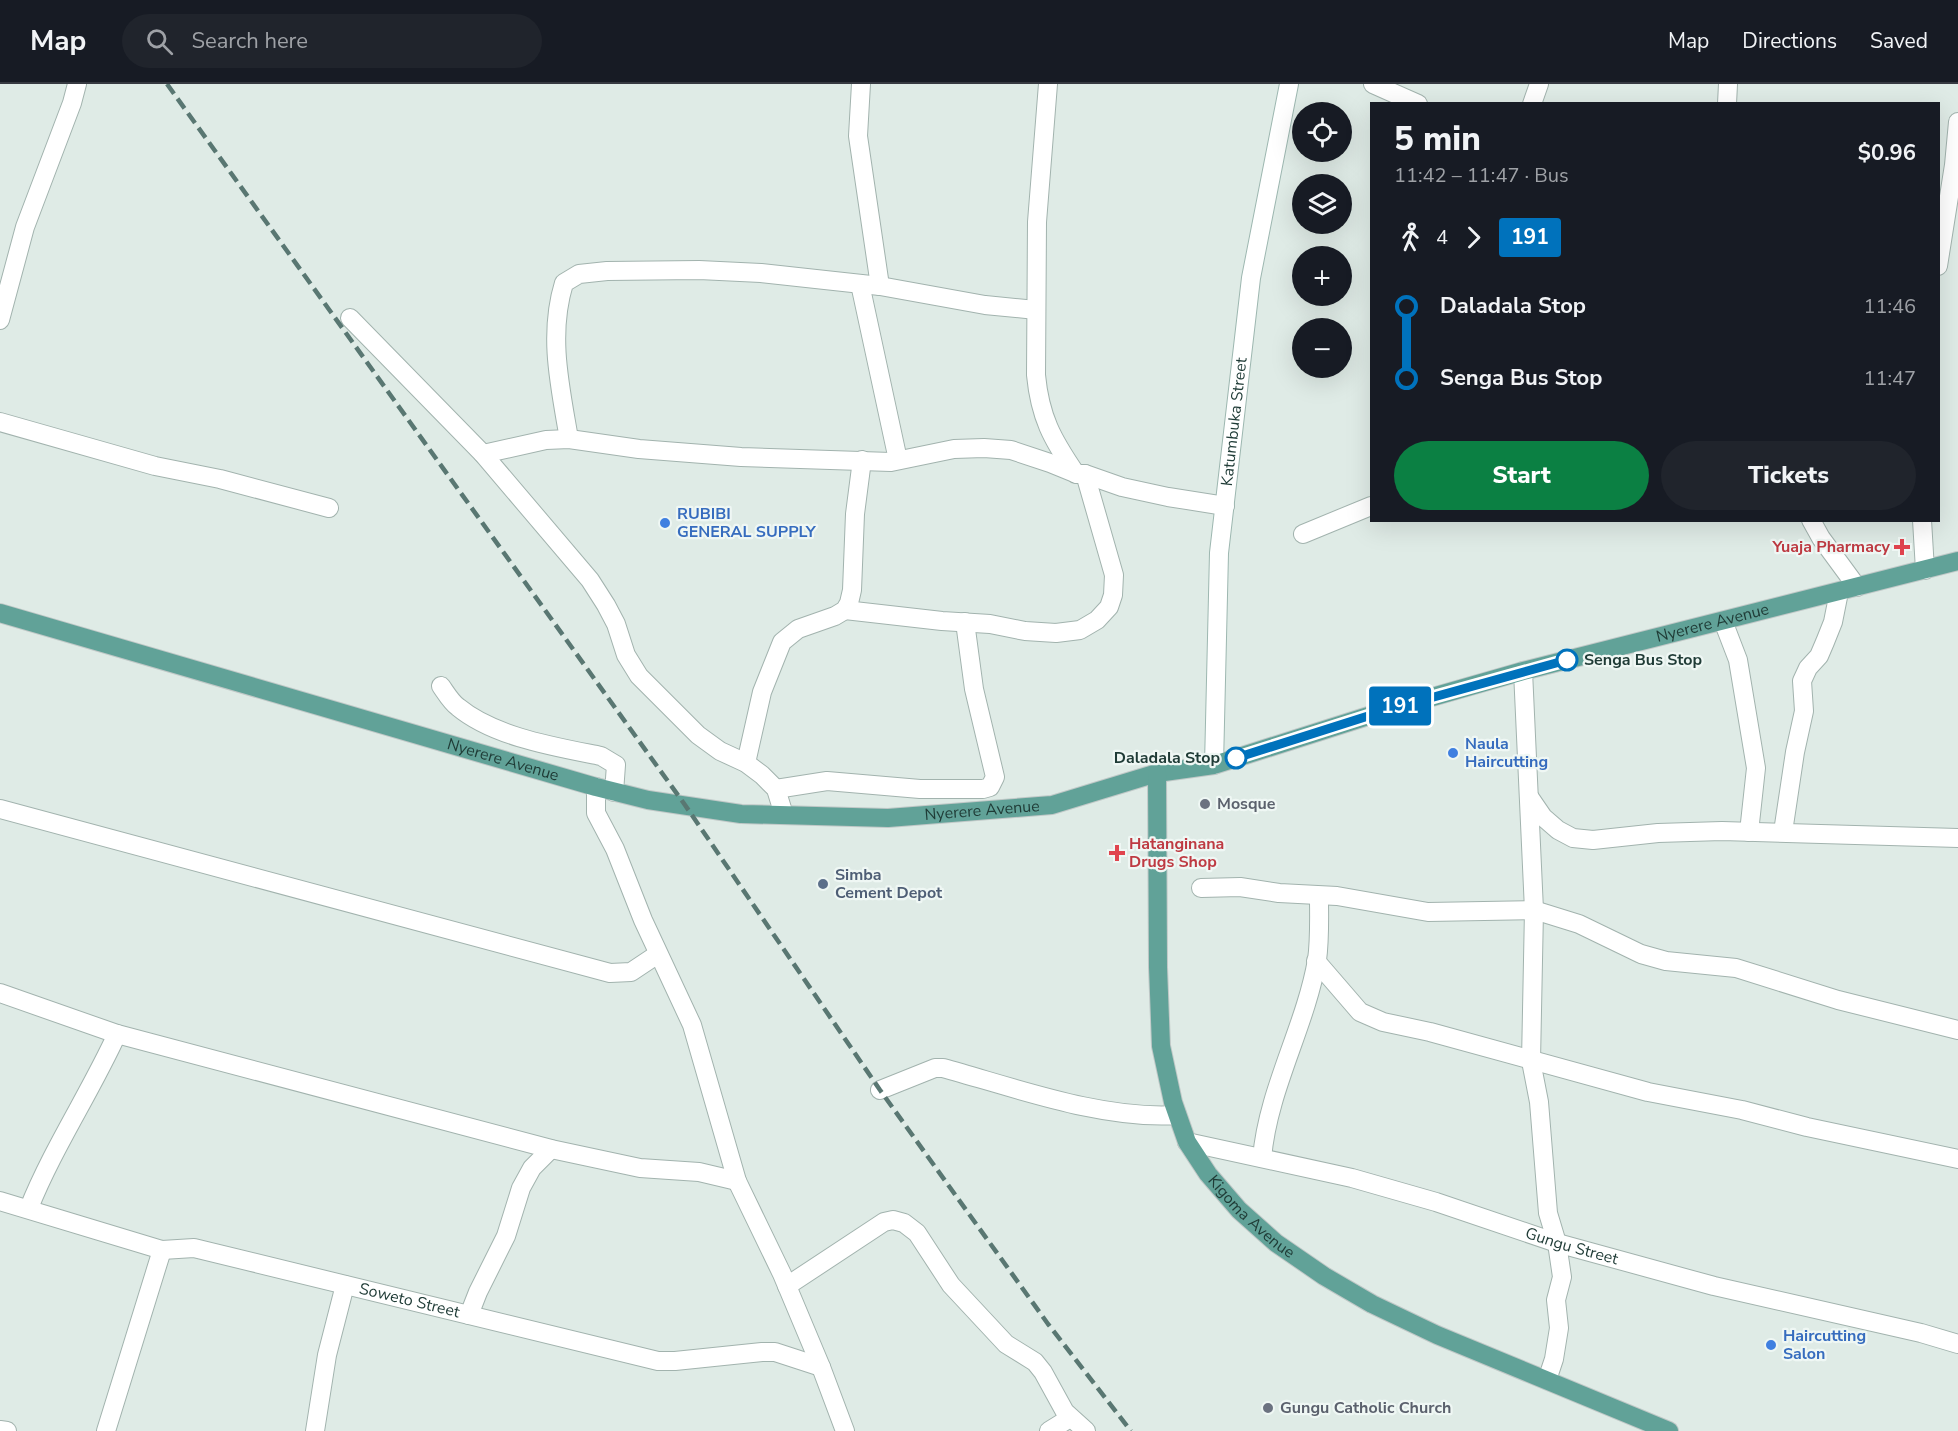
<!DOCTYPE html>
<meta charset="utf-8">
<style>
:root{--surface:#171b24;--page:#20242c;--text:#f1f3f6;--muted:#9ea1a6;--line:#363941;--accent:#0b8043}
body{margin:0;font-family:"Nunito Sans",sans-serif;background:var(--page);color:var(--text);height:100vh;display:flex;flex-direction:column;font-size:22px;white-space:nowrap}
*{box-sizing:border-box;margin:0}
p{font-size:20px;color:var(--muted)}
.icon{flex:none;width:33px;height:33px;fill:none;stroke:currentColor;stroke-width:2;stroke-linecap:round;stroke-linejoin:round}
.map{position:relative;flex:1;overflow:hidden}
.drawer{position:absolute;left:1370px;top:18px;width:570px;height:420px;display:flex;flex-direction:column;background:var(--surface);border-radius:0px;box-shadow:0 6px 24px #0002}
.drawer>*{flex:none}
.badge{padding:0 12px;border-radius:4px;font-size:21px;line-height:39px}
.fabs{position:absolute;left:1292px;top:18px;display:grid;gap:12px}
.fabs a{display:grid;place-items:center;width:60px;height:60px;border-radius:50%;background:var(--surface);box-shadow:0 6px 24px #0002;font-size:30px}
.map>.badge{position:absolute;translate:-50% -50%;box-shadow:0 0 0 3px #fff}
.legs{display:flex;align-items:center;gap:9px;height:66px;padding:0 24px;font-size:20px}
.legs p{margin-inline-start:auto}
.head{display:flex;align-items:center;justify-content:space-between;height:102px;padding:0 24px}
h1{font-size:33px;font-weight:800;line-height:45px}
.button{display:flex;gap:12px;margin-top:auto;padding:12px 24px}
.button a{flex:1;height:69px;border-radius:36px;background:var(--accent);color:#fff;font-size:24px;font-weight:800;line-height:69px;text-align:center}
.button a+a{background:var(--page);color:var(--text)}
ul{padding:0 24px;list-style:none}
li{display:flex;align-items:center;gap:21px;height:72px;font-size:22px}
li i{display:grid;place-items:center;width:9px;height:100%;margin:0 8px;background:currentColor}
li i::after{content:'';width:15px;height:15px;margin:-8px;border:4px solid;border-radius:50%;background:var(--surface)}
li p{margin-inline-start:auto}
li:first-child i{background:linear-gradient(#0000 50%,currentColor 0)}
li:last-child i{background:linear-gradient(currentColor 50%,#0000 0)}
header{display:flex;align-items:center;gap:36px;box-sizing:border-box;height:84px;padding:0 30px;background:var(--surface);border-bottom:2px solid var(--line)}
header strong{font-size:28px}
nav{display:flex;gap:33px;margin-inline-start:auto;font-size:21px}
.search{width:420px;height:54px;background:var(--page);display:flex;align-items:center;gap:15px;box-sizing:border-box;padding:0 21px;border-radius:33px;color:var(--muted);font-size:22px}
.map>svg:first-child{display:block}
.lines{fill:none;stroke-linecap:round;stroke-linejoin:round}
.minor-casing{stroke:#a2b3ae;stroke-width:20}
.secondary-casing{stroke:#9db7b0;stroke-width:20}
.primary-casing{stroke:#c0c8c7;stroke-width:20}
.minor{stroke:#fff;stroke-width:18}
.secondary{stroke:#fff;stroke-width:18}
.primary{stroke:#61a298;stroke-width:18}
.rail{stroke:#597772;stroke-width:4.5;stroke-dasharray:12 6;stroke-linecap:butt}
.line-1-casing{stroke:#fff;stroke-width:14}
.line-1{stroke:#0072bc;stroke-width:9}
.shop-dot{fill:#3f7fe0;stroke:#eff7f4;stroke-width:2}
.health-dot{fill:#e0444e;stroke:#eff7f4;stroke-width:2}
.stop-1-dot{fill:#fff;stroke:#0072bc;stroke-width:3}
.worship-dot{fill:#6b7280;stroke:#eff7f4;stroke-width:2}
.service-dot{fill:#5c6f8a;stroke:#eff7f4;stroke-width:2}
.labels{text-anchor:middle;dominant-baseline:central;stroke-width:4.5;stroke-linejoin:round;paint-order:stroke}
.street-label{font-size:16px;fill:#1f3b36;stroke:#eff7f4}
.shop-label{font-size:16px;font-weight:bold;fill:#366cbe;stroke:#eff7f4;text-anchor:start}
.health-label{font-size:16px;font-weight:bold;fill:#be3a42;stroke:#eff7f4;text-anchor:end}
.stop-label{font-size:16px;font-weight:bold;fill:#1f3b36;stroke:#eff7f4;text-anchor:start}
.worship-label{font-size:16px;font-weight:bold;fill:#5b616d;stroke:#eff7f4;text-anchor:start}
.service-label{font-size:16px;font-weight:bold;fill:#4e5e75;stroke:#eff7f4;text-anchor:start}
</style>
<header>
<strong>Map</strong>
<div class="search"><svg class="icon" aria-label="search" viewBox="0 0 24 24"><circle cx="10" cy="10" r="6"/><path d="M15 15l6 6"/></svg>Search here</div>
<nav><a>Map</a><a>Directions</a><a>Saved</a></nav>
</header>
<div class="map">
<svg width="1958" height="1347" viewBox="0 0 1958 1347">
<rect width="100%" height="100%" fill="#dfebe6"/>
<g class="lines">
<defs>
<g id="minor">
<path d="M861,0l-3,52 22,150"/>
<path d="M1048,0l-11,138 -1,153c4,42 16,64 40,99"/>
<path d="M1373,0l45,20"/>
<path d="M1532,20l7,-20"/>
<path d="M1727,20l1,-20"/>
<path d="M1938,182l16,-101 4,-43"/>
<path d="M860,200l38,176"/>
<path d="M350,234l133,136 107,126 16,25 10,19 10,31 13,21 59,59 22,16 26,12 16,12 14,14 8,26"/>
<path d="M0,236l25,-93 47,-124 5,-19"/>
<path d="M0,338l155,44 65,13 109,29"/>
<path d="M569,355c-9,-53 -21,-104 -5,-156l15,-9 28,-3 92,-1 62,3 119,13 105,19 51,5"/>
<path d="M483,370l63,-14 23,-1 70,10 102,8 150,5 63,-13 30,-1 27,2 39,13 27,11h8l37,13 46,10 57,9"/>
<path d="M1811,436l10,18 36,49"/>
<path d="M1922,436l3,50"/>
<path d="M1303,450l68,-28"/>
<path d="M845,526l97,11 48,3 35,7 31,2 24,-3 17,-10 12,-13 4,-12 1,-20 -29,-101"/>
<path d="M1723,537l15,39 18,108 -7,64"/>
<path d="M1523,587l11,239 -3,151 8,41 9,111 9,30 5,34 -6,23 3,28 -5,31 -7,21"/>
<path d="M441,602c5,7 10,16 17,21 36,30 98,40 143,49l15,9 -2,27"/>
<path d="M746,679l16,-71 20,-50 16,-13 37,-13 10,-6 4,-7 3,-13 3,-76 7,-54"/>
<path d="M596,703v26l19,36 28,71 49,105 45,156 45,93 39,93 24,64"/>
<path d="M776,705l51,-8 93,8h63l7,-2 5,-10 -21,-88 -9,-67"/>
<path d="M1530,714l13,19 15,13 15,8 20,2 65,-7 64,-2 236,7"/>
<path d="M0,725l610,164 21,-1 27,-18"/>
<path d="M1783,748l12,-80 9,-41 -2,-30 6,-13 11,-12 6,-14 8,-20 6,-30"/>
<path d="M1201,804l39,-1 39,6 58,3 91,16 106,-2 45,14 62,30 25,7 70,7 102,32 120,30"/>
<path d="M1316,877l44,51 23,10 47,10 218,60 94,18 65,17 151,32"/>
<path d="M0,909l117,41 434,115 89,19 59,4 38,9"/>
<path d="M880,1006l55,-22h8c73,20 160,52 234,47"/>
<path id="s1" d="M1187,1058l165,36 84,24 121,41 157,43 207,47 37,11"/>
<path d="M1262,1074c6,-69 43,-130 55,-198 3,-21 2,-43 2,-64"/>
<path id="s2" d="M0,1117l162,49 32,-2 464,113h17l87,-9h13l46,15"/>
<path d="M29,1124c24,-60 61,-115 88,-174"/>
<path d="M787,1202l97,-64 9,-2 11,3 13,10 34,52 55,59 29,18 8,10 22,40 21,19"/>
<path d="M469,1231l9,-23 28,-56 15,-48 11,-20 19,-19"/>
<path d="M0,1346l7,1"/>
<path d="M106,1347l56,-181"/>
<path d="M315,1347l12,-76 18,-70"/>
<path d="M1049,1347l21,-13"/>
</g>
<g id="secondary">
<path id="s3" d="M1214,681l5,-212 32,-275 38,-194"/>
</g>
<g id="primary">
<path id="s4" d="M0,529l596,174 52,13 93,14 147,4 164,-13 105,-32 57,-8 173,-55 136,-39 435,-110"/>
<path id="s5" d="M1157,689l1,194 3,79 12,56 14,40 21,32 31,36 37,33 48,33 48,28 65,31 232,96"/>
</g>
</defs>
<!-- minor casing -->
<use href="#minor" class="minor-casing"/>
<!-- secondary casing -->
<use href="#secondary" class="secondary-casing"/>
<!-- primary casing -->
<use href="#primary" class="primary-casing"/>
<!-- minor -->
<use href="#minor" class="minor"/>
<!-- secondary -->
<use href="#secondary" class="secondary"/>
<!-- primary -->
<use href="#primary" class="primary"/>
<!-- rail -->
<path class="rail" d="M167,0l518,721 195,285 168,234 83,107"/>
</g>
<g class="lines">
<defs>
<path id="line-1" d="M1236,674l151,-48 180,-50"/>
</defs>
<!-- line-1 casing -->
<use href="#line-1" class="line-1-casing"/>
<!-- line-1 -->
<use href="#line-1" class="line-1"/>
</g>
<!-- markers -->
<g class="shop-dot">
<circle cx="665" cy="439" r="6"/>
<circle cx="1453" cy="669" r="6"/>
<circle cx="1771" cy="1261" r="6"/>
</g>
<g class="health-dot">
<path d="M1899 454h6v6h6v6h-6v6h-6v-6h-6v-6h6z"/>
<path d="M1114 760h6v6h6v6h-6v6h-6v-6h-6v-6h6z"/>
</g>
<g class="stop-1-dot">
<circle cx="1567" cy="576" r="10"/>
<circle cx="1236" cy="674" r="10"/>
</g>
<g class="worship-dot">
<circle cx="1205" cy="720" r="6"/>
<circle cx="1268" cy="1324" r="6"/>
</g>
<circle class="service-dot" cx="823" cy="800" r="6"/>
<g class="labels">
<!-- street labels -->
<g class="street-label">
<text stroke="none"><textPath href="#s3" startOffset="344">Katumbuka Street</textPath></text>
<text stroke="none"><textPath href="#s4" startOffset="1766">Nyerere Avenue</textPath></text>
<text stroke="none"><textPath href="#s4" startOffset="524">Nyerere Avenue</textPath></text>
<text stroke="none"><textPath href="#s4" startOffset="1010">Nyerere Avenue</textPath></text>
<text stroke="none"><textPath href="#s5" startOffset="472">Kigoma Avenue</textPath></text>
<text stroke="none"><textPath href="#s1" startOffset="399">Gungu Street</textPath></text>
<text stroke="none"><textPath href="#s2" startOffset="423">Soweto Street</textPath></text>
</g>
<!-- shop labels -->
<g class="shop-label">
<text x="677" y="430">RUBIBI<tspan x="677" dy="18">GENERAL SUPPLY</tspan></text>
<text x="1465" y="660">Naula<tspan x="1465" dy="18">Haircutting</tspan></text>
<text x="1783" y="1252">Haircutting<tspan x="1783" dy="18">Salon</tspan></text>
</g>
<!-- health labels -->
<g class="health-label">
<text x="1890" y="463">Yuaja Pharmacy</text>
<text x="1129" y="760" text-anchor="start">Hatanginana<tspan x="1129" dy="18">Drugs Shop</tspan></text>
</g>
<!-- stop labels -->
<g class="stop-label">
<text x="1584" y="576">Senga Bus Stop</text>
<text x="1220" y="674" text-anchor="end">Daladala Stop</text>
</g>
<!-- worship labels -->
<g class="worship-label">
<text x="1217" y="720">Mosque</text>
<text x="1280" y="1324">Gungu Catholic Church</text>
</g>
<!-- service labels -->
<g class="service-label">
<text x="835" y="791">Simba<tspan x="835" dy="18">Cement Depot</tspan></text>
</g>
</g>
</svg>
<div class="fabs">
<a><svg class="icon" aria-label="locate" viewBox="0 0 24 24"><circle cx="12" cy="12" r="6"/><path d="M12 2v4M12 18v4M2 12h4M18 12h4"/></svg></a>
<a><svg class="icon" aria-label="layers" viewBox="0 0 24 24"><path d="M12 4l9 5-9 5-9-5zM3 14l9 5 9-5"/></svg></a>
<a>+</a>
<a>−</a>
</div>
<b class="badge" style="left:1400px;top:622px;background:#0072bc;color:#fff">191</b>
<section class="drawer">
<div class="head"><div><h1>5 min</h1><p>11:42 – 11:47 · Bus</p></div><b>$0.96</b></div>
<div class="legs"><svg class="icon" aria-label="walk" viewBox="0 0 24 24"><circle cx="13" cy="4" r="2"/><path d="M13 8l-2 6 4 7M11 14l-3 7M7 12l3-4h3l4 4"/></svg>4<svg class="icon" aria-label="forward" viewBox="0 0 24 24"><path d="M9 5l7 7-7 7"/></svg><b class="badge" style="background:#0072bc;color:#fff">191</b></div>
<ul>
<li><i style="color:#0072bc"></i><b>Daladala Stop</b><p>11:46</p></li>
<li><i style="color:#0072bc"></i><b>Senga Bus Stop</b><p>11:47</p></li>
</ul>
<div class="button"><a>Start</a><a>Tickets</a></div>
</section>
</div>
